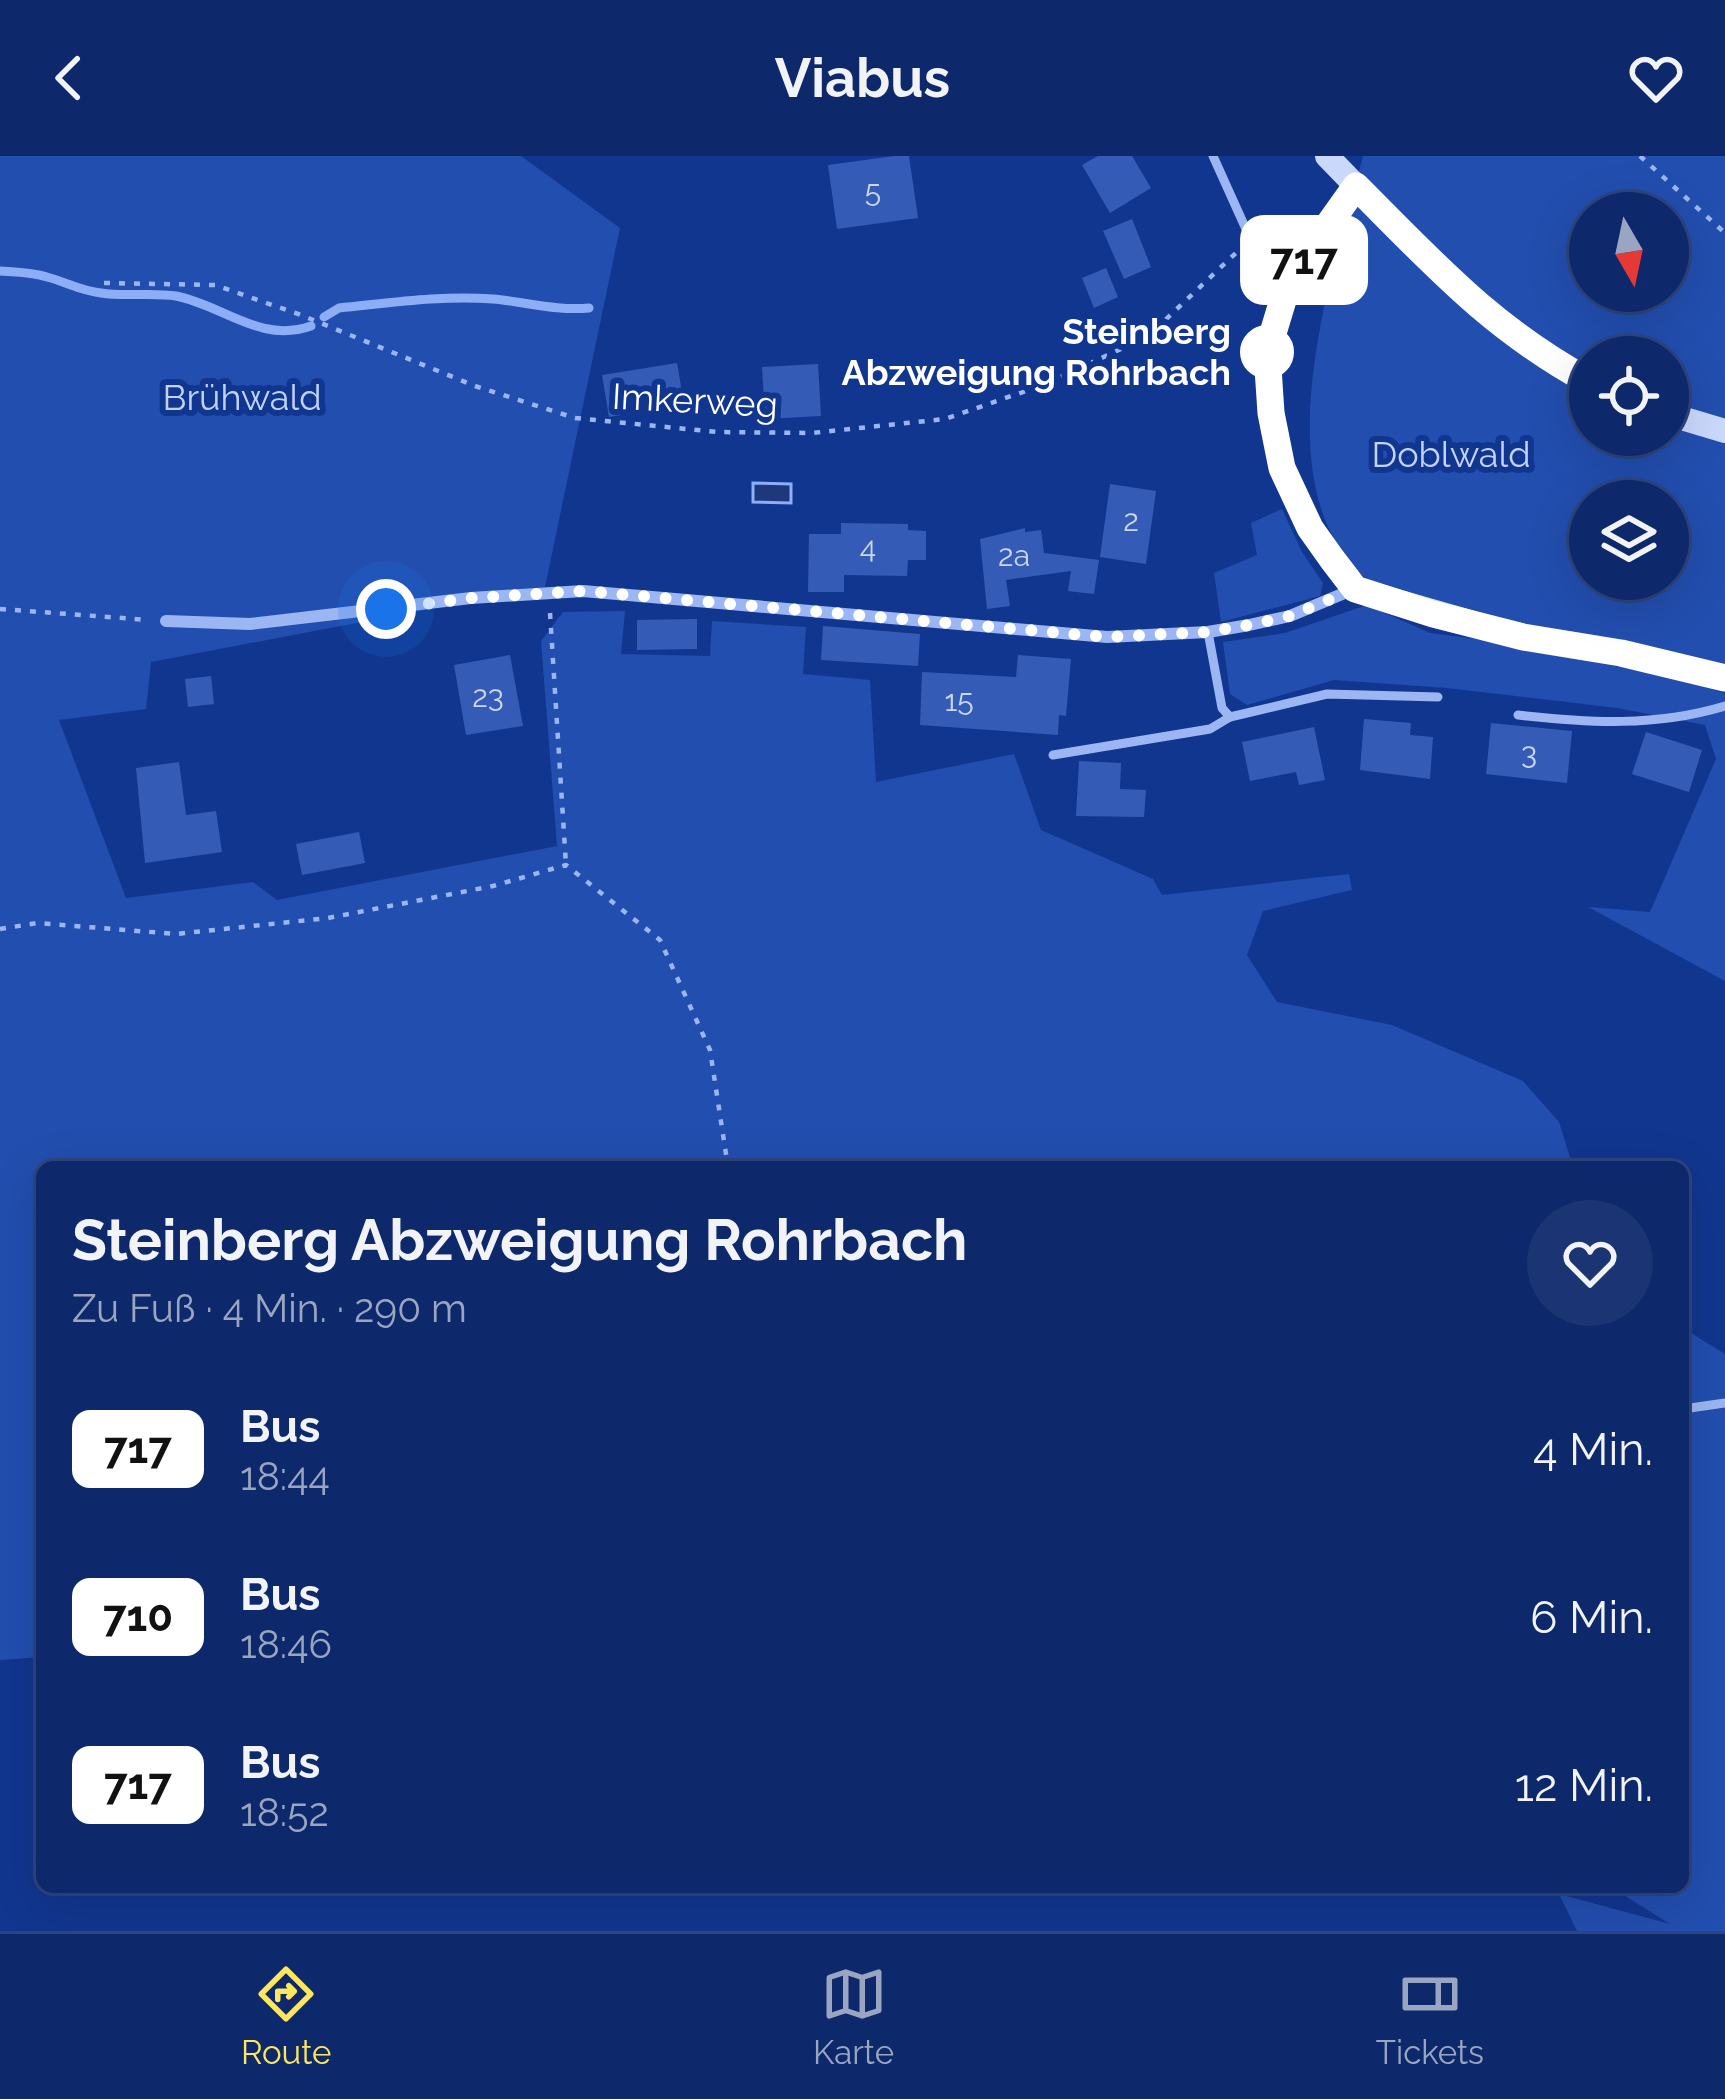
<!DOCTYPE html>
<html lang="de">
<meta charset="utf-8">
<style>
:root{--surface:#0d286b;--page:#1b3473;--text:#f1f3f6;--muted:#9aa6c1;--line:#2d447e;--accent:#ffe75c}
body{margin:0;font-family:Raleway,sans-serif;background:var(--page);color:var(--text);height:100vh;display:flex;flex-direction:column;font-size:45px;white-space:nowrap}
*{box-sizing:border-box;margin:0}
p{font-size:39px;color:var(--muted)}
.icon{flex:none;width:66px;height:66px;fill:none;stroke:currentColor;stroke-width:2;stroke-linecap:round;stroke-linejoin:round}
.map{position:relative;flex:1;overflow:hidden}
.panel{position:absolute;left:36px;top:1005px;width:1653px;height:732px;display:flex;flex-direction:column;background:var(--surface);border-radius:18px;box-shadow:0 12px 48px #0002,0 0 0 3px var(--line)}
.panel>*{flex:none}
.badge{padding:0 24px;border-radius:18px;font-size:42px;line-height:78px}
.needle{width:78px;rotate:171deg}
.controls{position:absolute;left:1569px;top:36px;display:grid;gap:24px}
.controls a{display:grid;place-items:center;width:120px;height:120px;border-radius:50%;background:var(--surface);box-shadow:0 12px 48px #0002,0 0 0 3px var(--line);font-size:60px}
.you{position:absolute;width:60px;height:60px;margin:-30px;border:9px solid #fff;border-radius:50%;background:#1a73e8;box-shadow:0 0 0 18px #1a73e833}
.map>.badge{position:absolute;translate:-50% -50%;box-shadow:0 0 0 6px #fff}
.round{display:grid;place-items:center;flex:none;width:126px;height:126px;border-radius:63px;background:var(--page)}
.head{display:flex;align-items:center;justify-content:space-between;height:204px;padding:0 36px}
h1{font-size:57px;font-weight:700;line-height:90px}
ul{padding:0;list-style:none}
li{display:flex;align-items:center;gap:36px;height:168px;padding:0 36px}
li div{flex:1}
li b{display:block;font-size:45px}
li em{font-style:normal}
li .badge{min-width:132px;font-weight:700;text-align:center}
header{display:flex;justify-content:space-between;align-items:center;height:156px;padding:0 36px;background:var(--surface);font-size:54px;font-weight:700}
.dock{display:flex;justify-content:space-around;align-items:center;height:168px;border-top:3px solid var(--line);background:var(--surface);font-size:33px;color:var(--muted)}
.dock a{display:grid;justify-items:center;gap:6px}
.dock .on{color:var(--accent)}
.map>svg:first-child{display:block}
.green{fill:#224eaf;fill-rule:evenodd}
.water{fill:#1d397c;stroke:#8caef6;stroke-width:3}
.lines{fill:none;stroke-linecap:round;stroke-linejoin:round}
.stream{stroke:#8caef6;stroke-width:9}
.building{fill:#345cb7}
.path{stroke:#9bb6f2;stroke-width:4.5;stroke-dasharray:6 9;stroke-linecap:butt}
.lane{stroke:#9bb6f2;stroke-width:9}
.street{stroke:#9bb6f2;stroke-width:12}
.secondary{stroke:#cad8fc;stroke-width:24}
.line-casing{stroke:#fff;stroke-width:27}
.line{stroke:#fff;stroke-width:18}
.walk{stroke:#fff;stroke-width:12;stroke-dasharray:0 21.6}
.stop-dot{fill:#fff;stroke:#fff;stroke-width:6}
.labels{text-anchor:middle;dominant-baseline:central;stroke-width:12;stroke-linejoin:round;paint-order:stroke}
.number-label{font-size:30px;fill:#ccd6ed}
.stop-label{font-size:36px;font-weight:bold;fill:#fff;stroke:#11368f;text-anchor:end}
.park-label{font-size:36px;fill:#c2d4fd;stroke:#11368f}
.street-label{font-size:36px;fill:#fff;stroke:#11368f}
</style>
<header><svg class="icon" aria-label="back" viewBox="0 0 24 24"><path d="M15 5l-7 7 7 7"/></svg>Viabus<svg class="icon" aria-label="heart" viewBox="0 0 24 24"><path d="M12 20l-8-8c-3-5 5-10 8-4 3-6 11-1 8 4z"/></svg></header>
<div class="map">
<svg width="1725" height="1775" viewBox="0 0 1725 1775">
<rect width="100%" height="100%" fill="#11368f"/>
<!-- green -->
<g class="green">
<path d="M0,0h521l99,72 -75,359 -394,75 -5,47 -87,11 67,178 127,-16 24,18 280,-54 -16,-205 22,-29 62,-1 -4,43 89,2 2,-35 94,6 -3,47 67,6 6,102 138,-28 27,76 112,49 9,16 187,-21 3,16 -89,21 -16,44 30,47 115,23 131,56 36,41 14,45h-1531v490l-42,3z"/>
<path d="M1363,0h362v519c-102,-23 -203,-44 -302,-77 -18,-6 -47,-10 -60,-22 -103,-95 -30,-305 0,-420zM1590,57h78v78h-78zM1590,201h78v78h-78zM1590,345h78v78h-78z"/>
<path d="M1282,353l20,43 21,31 -3,13 -99,26 -7,-49 43,-18 -6,-32z"/>
<path d="M1367,449l63,28 64,8 184,38 47,14v288l-137,-74 62,5 66,-153 -11,-34 -88,-17 -170,-20 -113,-8 -87,25 -17,-11 -7,-52 62,-9z"/>
<path d="M1683,1172l42,26v577h-148l-18,-37 111,30 -59,-37h72z"/>
</g>
<!-- water -->
<path class="water" d="M753,327l38,1v19l-38,-1z"/>
<g class="lines">
<!-- stream -->
<g class="stream">
<path d="M0,115c15,1 32,1 47,6 19,5 34,14 54,16 25,4 51,-1 75,3 47,9 84,48 135,30"/>
<path d="M324,161l15,-9c51,-5 103,-13 154,-9 33,3 63,12 96,9"/>
</g>
</g>
<!-- building -->
<g class="building">
<path d="M894,0h15l9,62 -81,11 -9,-64z"/>
<path d="M1098,0h34l19,32 -41,25 -28,-48z"/>
<path d="M1132,63l19,48 -27,12 -21,-48z"/>
<path d="M1106,112l12,29 -24,11 -12,-30z"/>
<path d="M677,207l7,41 -75,13 -7,-42z"/>
<path d="M818,208l3,52 -56,3 -3,-52z"/>
<path d="M1110,328l46,7 -10,73 -46,-7z"/>
<path d="M841,367l67,1v6l18,1v29h-18l-1,16 -63,-1v17h-36l1,-58h32z"/>
<path d="M1025,372v4l16,-2 3,23 55,7 -5,34 -26,-3 3,-20 -65,9 4,26 -23,3 -7,-70z"/>
<path d="M697,463v30l-60,1v-30z"/>
<path d="M823,470l97,8 -2,32 -97,-6z"/>
<path d="M510,499l13,71 -57,9 -12,-70z"/>
<path d="M1018,499l53,4 -5,57 -7,-1 -1,20 -138,-10 2,-53 94,5z"/>
<path d="M211,520l3,28 -26,3 -3,-28z"/>
<path d="M1364,563l47,4 -1,12 23,2 -3,42 -70,-9z"/>
<path d="M1491,567l81,8 -5,52 -81,-9z"/>
<path d="M1314,571l11,53 -26,5 -3,-13 -46,9 -8,-39z"/>
<path d="M1646,576l56,18 -13,42 -57,-18z"/>
<path d="M1079,605l42,2 -1,26 26,1 -2,27 -68,-1z"/>
<path d="M179,606l7,53 30,-4 6,41 -77,11 -9,-95z"/>
<path d="M359,676l6,31 -63,12 -6,-31z"/>
</g>
<g class="lines">
<!-- path -->
<g class="path">
<path d="M1640,0l85,77"/>
<path d="M104,127l111,2 86,30 174,71 100,32 142,14 95,1 133,-14 98,-34 78,-36 41,-26 76,-72"/>
<path d="M0,453l149,11"/>
<path d="M550,457l16,252"/>
<path d="M0,773l37,-6 139,11 152,-16 165,-32 73,-21 94,75 50,110 18,117"/>
</g>
<!-- lane -->
<g class="lane">
<path d="M1213,0l37,82 36,38"/>
<path d="M1208,476l14,76 8,9 97,-23 111,3"/>
<path d="M1518,559c71,8 137,12 207,-9"/>
<path d="M1053,599l157,-26 20,-12"/>
<path d="M1683,1253l42,-6"/>
</g>
<!-- street -->
<path class="street" d="M166,465l84,3 221,-26 112,-7 524,46 101,-5 41,-7 41,-9 64,-27"/>
<!-- secondary -->
<g class="secondary">
<path d="M1327,0c83,85 156,169 263,226"/>
<path d="M1356,30l-66,94 -23,73 4,60 11,55 27,60 46,61 168,48 98,16 104,25"/>
<path d="M1668,258l57,17"/>
</g>
</g>
<g class="lines">
<defs>
<path id="line" d="M1590,226c-99,-54 -156,-118 -234,-196l-67,94 -22,73 4,60 11,55 28,60 22,31 23,30 78,25 90,23 98,16 104,25"/>
</defs>
<!-- line casing -->
<use href="#line" class="line-casing"/>
<!-- line -->
<use href="#line" class="line"/>
<!-- walk -->
<path class="walk" d="M386,453l86,-11 111,-7 524,46 101,-5 41,-7 41,-9 65,-27c-65,-86 -82,-128 -88,-237"/>
</g>
<!-- markers -->
<circle class="stop-dot" cx="1267" cy="196" r="24"/>
<g class="labels">
<!-- number labels -->
<g class="number-label">
<text x="873" y="35">5</text>
<text x="1131" y="364">2</text>
<text x="868" y="391">4</text>
<text x="1014" y="399">2a</text>
<text x="488" y="540">23</text>
<text x="959" y="544">15</text>
<text x="1529" y="597">3</text>
</g>
<!-- stop labels -->
<g class="stop-label">
<text x="1231" y="175">Steinberg<tspan x="1231" dy="41">Abzweigung Rohrbach</tspan></text>
</g>
<!-- park labels -->
<g class="park-label">
<text x="242" y="241">Brühwald</text>
<text x="1451" y="298">Doblwald</text>
</g>
<!-- street labels -->
<g class="street-label">
<text transform="translate(695 244) rotate(3)">Imkerweg</text>
</g>
</g>
</svg>
<div class="controls">
<a><svg class="needle" viewBox="-14 -14 28 28"><path d="M0-13l5 13h-10z" fill="#e53935"/><path d="M0 13l5-13h-10z" fill="#9aa6c1"/></svg></a>
<a><svg class="icon" aria-label="locate" viewBox="0 0 24 24"><circle cx="12" cy="12" r="6"/><path d="M12 2v4M12 18v4M2 12h4M18 12h4"/></svg></a>
<a><svg class="icon" aria-label="layers" viewBox="0 0 24 24"><path d="M12 4l9 5-9 5-9-5zM3 14l9 5 9-5"/></svg></a>
</div>
<div class="you" style="left:386px;top:453px"></div>
<b class="badge" style="left:1304px;top:104px;background:#fff;color:#111">717</b>
<section class="panel">
<div class="head"><div><h1>Steinberg Abzweigung Rohrbach</h1><p>Zu Fuß · 4 Min. · 290 m</p></div><a class="round"><svg class="icon" aria-label="heart" viewBox="0 0 24 24"><path d="M12 20l-8-8c-3-5 5-10 8-4 3-6 11-1 8 4z"/></svg></a></div>
<ul>
<li><span class="badge" style="background:#fff;color:#111">717</span><div><b>Bus</b><p>18:44</p></div><em>4 Min.</em></li>
<li><span class="badge" style="background:#fff;color:#111">710</span><div><b>Bus</b><p>18:46</p></div><em>6 Min.</em></li>
<li><span class="badge" style="background:#fff;color:#111">717</span><div><b>Bus</b><p>18:52</p></div><em>12 Min.</em></li>
</ul>
</section>
</div>
<nav class="dock">
<a class="on"><svg class="icon" aria-label="directions" viewBox="0 0 24 24"><path d="M12 3l9 9-9 9-9-9zM9 14v-3h6M13 9l2 2-2 2"/></svg>Route</a>
<a><svg class="icon" aria-label="map" viewBox="0 0 24 24"><path d="M3 6l6-2 6 2 6-2v14l-6 2-6-2-6 2zM9 4v14M15 6v14"/></svg>Karte</a>
<a><svg class="icon" aria-label="tickets" viewBox="0 0 24 24"><path d="M3 7h18v10H3zM15 7v10"/></svg>Tickets</a>
</nav>
